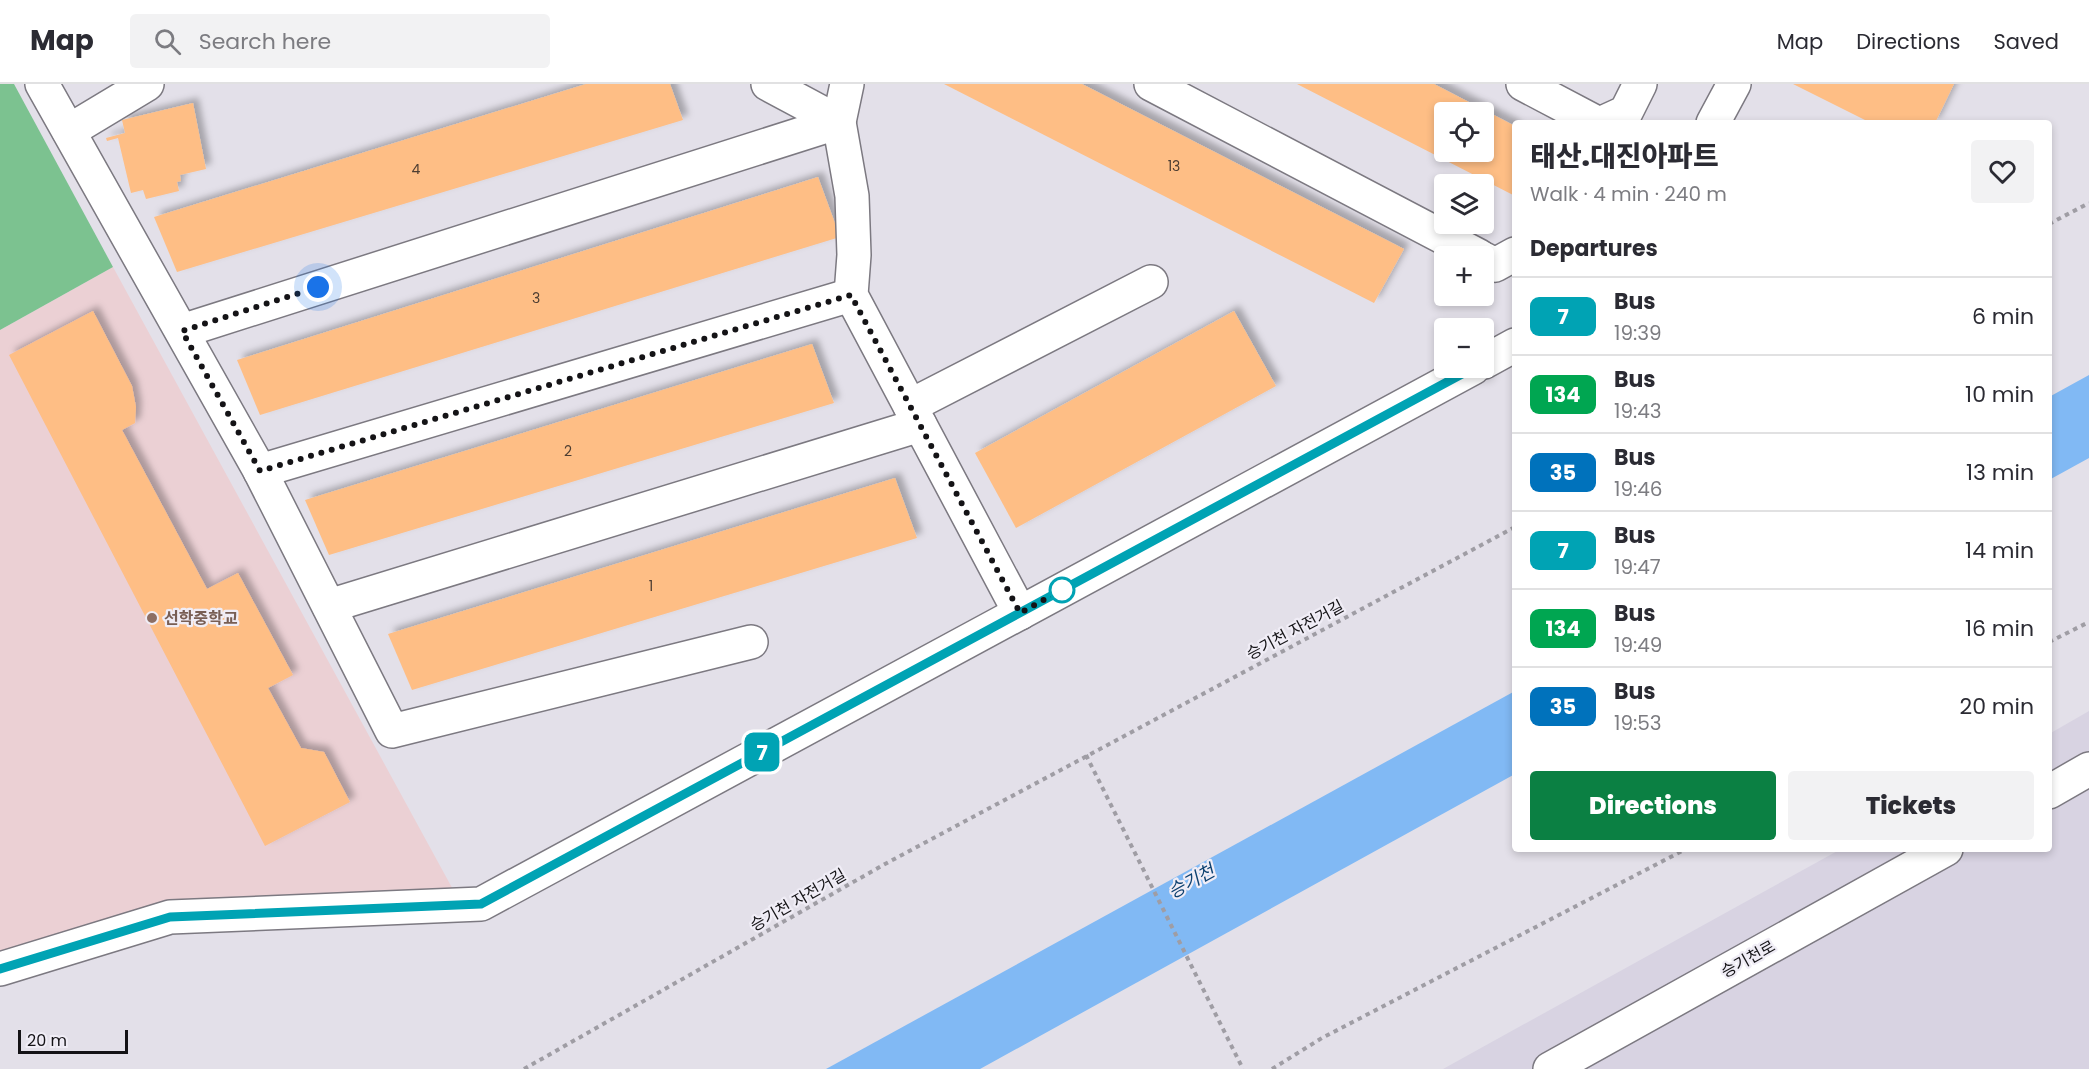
<!DOCTYPE html>
<meta charset="utf-8">
<style>
:root{--surface:#fff;--page:#f2f2f3;--text:#2b2b33;--muted:#7c7c81;--line:#e1e1e2;--accent:#0b8043}
body{margin:0;font-family:Poppins,"Noto Sans KR",sans-serif;background:var(--page);color:var(--text);height:100vh;display:flex;flex-direction:column;font-size:22px;white-space:nowrap}
*{box-sizing:border-box;margin:0}
p{font-size:20px;color:var(--muted)}
.icon{flex:none;width:33px;height:33px;fill:none;stroke:currentColor;stroke-width:2;stroke-linecap:round;stroke-linejoin:round}
.map{position:relative;flex:1;overflow:hidden}
.details{position:absolute;left:1512px;top:36px;width:540px;height:732px;display:flex;flex-direction:column;background:var(--surface);border-radius:6px;box-shadow:0 3px 9px #0003}
.details>*{flex:none}
.badge{padding:0 12px;border-radius:9px;font-size:21px;line-height:39px}
.controls{position:absolute;left:1434px;top:18px;display:grid;gap:12px}
.controls a{display:grid;place-items:center;width:60px;height:60px;border-radius:6px;background:var(--surface);box-shadow:0 3px 9px #0003;font-size:30px}
.scale{position:absolute;left:18px;bottom:15px;width:110px;box-sizing:border-box;padding-left:6px;border:3px solid #141316;border-top:0;font-size:16px;line-height:21px;white-space:nowrap;color:#141316;-webkit-text-stroke:4px #f0edf6;paint-order:stroke}
.you{position:absolute;width:30px;height:30px;margin:-15px;border:4px solid #fff;border-radius:50%;background:#1a73e8;box-shadow:0 0 0 9px #1a73e833}
.map>.badge{position:absolute;translate:-50% -50%;box-shadow:0 0 0 3px #fff}
h2{padding:0 18px;font-size:22px;line-height:54px}
.round{display:grid;place-items:center;flex:none;width:63px;height:63px;border-radius:6px;background:var(--page)}
.summary{display:flex;align-items:center;justify-content:space-between;height:102px;padding:0 18px}
h1{font-size:28px;font-weight:800;line-height:45px}
.button{display:flex;gap:12px;margin-top:auto;padding:12px 18px}
.button a{flex:1;height:69px;border-radius:6px;background:var(--accent);color:#fff;font-size:24px;font-weight:800;line-height:69px;text-align:center}
.button a+a{background:var(--page);color:var(--text)}
ul{padding:0;list-style:none}
li{display:flex;align-items:center;gap:18px;height:78px;padding:0 18px;border-top:2px solid var(--line)}
li div{flex:1}
li b{display:block;font-size:22px}
li em{font-style:normal}
li .badge{min-width:66px;font-weight:700;text-align:center}
header{display:flex;align-items:center;gap:36px;box-sizing:border-box;height:84px;padding:0 30px;background:var(--surface);border-bottom:2px solid var(--line)}
header strong{font-size:28px}
nav{display:flex;gap:33px;margin-inline-start:auto;font-size:21px}
.search{width:420px;height:54px;background:var(--page);display:flex;align-items:center;gap:15px;box-sizing:border-box;padding:0 21px;border-radius:6px;color:var(--muted);font-size:22px}
.map>svg:first-child{display:block}
.built{fill:#d8d3e2}
.education{fill:#ebd0d4}
.green{fill:#7cc290}
.water{fill:#81b9f4}
.building{fill:#febe85;fill-rule:evenodd;filter:url(#shadow)}
.lines{fill:none;stroke-linecap:round;stroke-linejoin:round}
.minor-casing{stroke:#7c7981;stroke-width:36}
.path{stroke:#9f9da4;stroke-width:4;stroke-dasharray:4.5 4.5;stroke-linecap:butt}
.minor{stroke:#fff;stroke-width:33}
.line-casing{stroke:#fff;stroke-width:14}
.line{stroke:#00a3b4;stroke-width:9}
.walk{stroke:#141316;stroke-width:6;stroke-dasharray:0 10.8}
.stop-dot{fill:#fff;stroke:#00a3b4;stroke-width:3}
.education-dot{fill:#8d6e63;stroke:#f0edf6;stroke-width:2}
.labels{text-anchor:middle;dominant-baseline:central;stroke-width:4.5;stroke-linejoin:round;paint-order:stroke}
.number-label{font-size:14px;fill:#4e3e32}
.education-label{font-size:16px;font-weight:bold;fill:#785e54;stroke:#f0edf6;text-anchor:start}
.street-label{font-size:16px;fill:#141316;stroke:#f0edf6}
.water-label{font-size:18px;font-style:italic;fill:#0e4271;stroke:#f0edf6}
</style>
<header>
<strong>Map</strong>
<div class="search"><svg class="icon" aria-label="search" viewBox="0 0 24 24"><circle cx="10" cy="10" r="6"/><path d="M15 15l6 6"/></svg>Search here</div>
<nav><a>Map</a><a>Directions</a><a>Saved</a></nav>
</header>
<div class="map">
<svg width="2089" height="985" viewBox="0 0 2089 985">
<defs>
<filter id="shadow"><feDropShadow dx="5.5" dy="-5.5" stdDeviation="3" flood-color="#0004"/></filter>
</defs>
<rect width="100%" height="100%" fill="#e3e0e9"/>
<!-- built -->
<path class="built" d="M2089,627v358h-646l398,-220h208v-115z"/>
<!-- education -->
<path class="education" d="M113,183l349,639 -292,11 -170,52v-639z"/>
<!-- green -->
<path class="green" d="M0,0h14l99,183 -113,63z"/>
<!-- water -->
<g class="water">
<path d="M2089,291v83l-40,22v-83z"/>
<path d="M1515,607v83l-535,295h-154z"/>
</g>
<!-- building -->
<g class="building">
<path d="M586,0h84l13,36 -506,152 -23,-55z"/>
<path d="M944,0h138l322,165 -30,54z"/>
<path d="M1297,0h137l81,42v70zM1444,28h40v40h-40z"/>
<path d="M1793,0h161l-19,39h-64z"/>
<path d="M193,19l13,66 -26,6 1,6 -4,1 2,9 -33,8 -3,-9 -12,3 -13,-55 -11,3 -1,-3 19,-5 -3,-13z"/>
<path d="M818,93l22,60 -580,178 -23,-55z"/>
<path d="M93,227l39,75 4,21 -1,16 -13,7 85,159 31,-16 55,102 -25,13 33,60 23,4 26,50 -85,44 -256,-491z"/>
<path d="M1234,227l42,75 -260,142 -41,-75z"/>
<path d="M812,260l22,59 -505,152 -24,-55z"/>
<path d="M895,394l22,60 -505,152 -24,-56z"/>
</g>
<g class="lines">
<defs>
<g id="minor">
<path d="M42,0l218,387 132,260 359,-89"/>
<path d="M768,0l71,38 13,74 2,59 -3,40 169,318"/>
<path d="M1151,0l328,172"/>
<path d="M1523,0l74,39"/>
<path d="M1602,39l24,-11 14,-28"/>
<path d="M1713,39l21,-39"/>
<path d="M69,47l78,-47"/>
<path d="M1484,175l11,6 20,-11"/>
<path d="M182,247l657,-209 8,-38"/>
<path d="M1484,278l31,-17"/>
<path d="M910,322l241,-124"/>
<path d="M260,387l591,-176"/>
<path d="M329,522l591,-181"/>
<path d="M2049,708l40,-23"/>
<path d="M0,885l170,-52 311,-13 992,-536"/>
<path d="M1550,985l396,-220"/>
</g>
</defs>
<!-- minor casing -->
<use href="#minor" class="minor-casing"/>
<!-- path -->
<g class="path">
<path d="M2049,140l40,-21"/>
<path d="M2049,558l40,-20"/>
<path d="M1086,671l157,314"/>
<path d="M524,985l361,-205 630,-337"/>
<path d="M1272,985l50,-31 364,-189"/>
</g>
<!-- minor -->
<use href="#minor" class="minor"/>
</g>
<g class="lines">
<defs>
<path id="line" d="M0,885l170,-52 311,-13 992,-536"/>
</defs>
<!-- line casing -->
<use href="#line" class="line-casing"/>
<!-- line -->
<use href="#line" class="line"/>
<!-- walk -->
<path class="walk" d="M318,203l-136,44 78,140 591,-176 169,318 42,-23"/>
</g>
<!-- markers -->
<circle class="stop-dot" cx="1062" cy="506" r="12"/>
<circle class="education-dot" cx="152" cy="534" r="6"/>
<g class="labels">
<!-- number labels -->
<g class="number-label">
<text x="1174" y="82">13</text>
<text x="416" y="85">4</text>
<text x="536" y="214">3</text>
<text x="568" y="367">2</text>
<text x="651" y="502">1</text>
</g>
<!-- education labels -->
<g class="education-label">
<text x="164" y="534">선학중학교</text>
</g>
<!-- street labels -->
<g class="street-label">
<text transform="translate(1295 546) rotate(-28)">승기천 자전거길</text>
<text transform="translate(798 816) rotate(-30)">승기천 자전거길</text>
<text transform="translate(1748 875) rotate(-29)">승기천로</text>
</g>
<!-- water labels -->
<g class="water-label">
<text transform="translate(1191 797) rotate(-29)">승기천</text>
</g>
</g>
</svg>
<div class="controls">
<a><svg class="icon" aria-label="locate" viewBox="0 0 24 24"><circle cx="12" cy="12" r="6"/><path d="M12 2v4M12 18v4M2 12h4M18 12h4"/></svg></a>
<a><svg class="icon" aria-label="layers" viewBox="0 0 24 24"><path d="M12 4l9 5-9 5-9-5zM3 14l9 5 9-5"/></svg></a>
<a>+</a>
<a>−</a>
</div>
<div class="scale">20 m</div>
<div class="you" style="left:318px;top:203px"></div>
<b class="badge" style="left:762px;top:668px;background:#00a3b4;color:#fff">7</b>
<section class="details">
<div class="summary"><div><h1>태산.대진아파트</h1><p>Walk · 4 min · 240 m</p></div><a class="round"><svg class="icon" aria-label="heart" viewBox="0 0 24 24"><path d="M12 20l-8-8c-3-5 5-10 8-4 3-6 11-1 8 4z"/></svg></a></div>
<h2>Departures</h2>
<ul>
<li><span class="badge" style="background:#00a3b4;color:#fff">7</span><div><b>Bus</b><p>19:39</p></div><em>6 min</em></li>
<li><span class="badge" style="background:#00a651;color:#fff">134</span><div><b>Bus</b><p>19:43</p></div><em>10 min</em></li>
<li><span class="badge" style="background:#0072bc;color:#fff">35</span><div><b>Bus</b><p>19:46</p></div><em>13 min</em></li>
<li><span class="badge" style="background:#00a3b4;color:#fff">7</span><div><b>Bus</b><p>19:47</p></div><em>14 min</em></li>
<li><span class="badge" style="background:#00a651;color:#fff">134</span><div><b>Bus</b><p>19:49</p></div><em>16 min</em></li>
<li><span class="badge" style="background:#0072bc;color:#fff">35</span><div><b>Bus</b><p>19:53</p></div><em>20 min</em></li>
</ul>
<div class="button"><a>Directions</a><a>Tickets</a></div>
</section>
</div>
